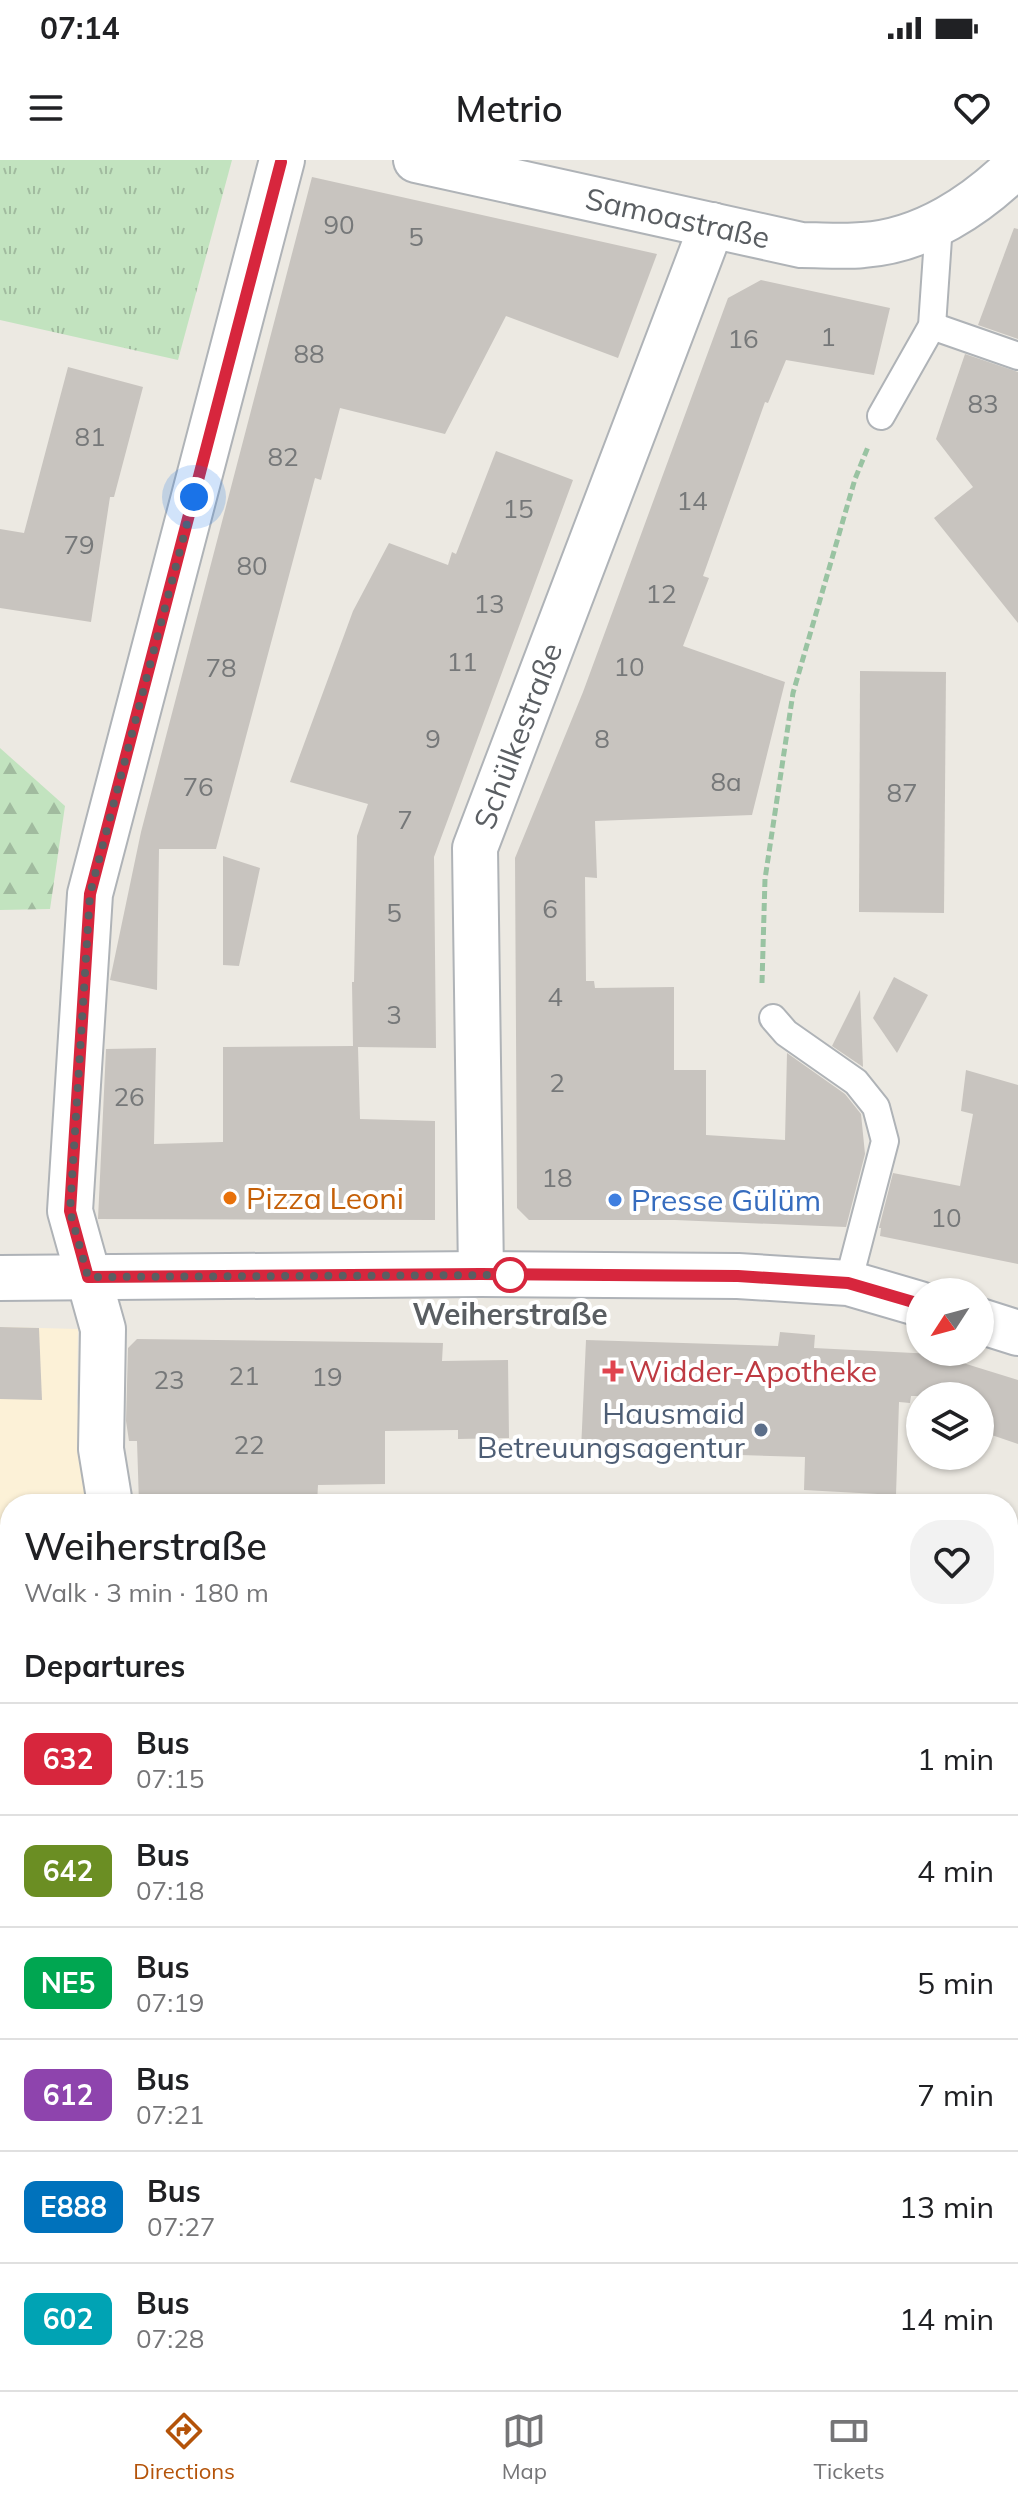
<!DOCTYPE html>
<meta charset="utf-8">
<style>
:root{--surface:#fff;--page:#f2f2f2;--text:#202124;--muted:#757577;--line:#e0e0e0;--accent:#b45309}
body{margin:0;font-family:Mulish,sans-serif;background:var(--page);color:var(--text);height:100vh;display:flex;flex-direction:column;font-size:30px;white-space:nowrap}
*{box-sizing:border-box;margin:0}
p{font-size:26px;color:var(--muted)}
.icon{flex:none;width:44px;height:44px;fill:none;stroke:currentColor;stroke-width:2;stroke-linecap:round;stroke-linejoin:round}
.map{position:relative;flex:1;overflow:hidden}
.side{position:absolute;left:0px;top:1334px;width:1018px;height:896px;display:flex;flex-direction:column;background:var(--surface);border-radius:32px 32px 0 0;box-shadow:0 2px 6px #0004}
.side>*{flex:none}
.badge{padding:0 16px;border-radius:12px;font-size:28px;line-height:52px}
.needle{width:52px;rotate:234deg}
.buttons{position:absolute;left:906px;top:1118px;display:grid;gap:16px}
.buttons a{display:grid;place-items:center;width:88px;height:88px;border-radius:50%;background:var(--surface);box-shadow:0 2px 6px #0004;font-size:40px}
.you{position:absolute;width:40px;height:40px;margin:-20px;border:6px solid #fff;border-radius:50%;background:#1a73e8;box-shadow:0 0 0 12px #1a73e833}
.map>.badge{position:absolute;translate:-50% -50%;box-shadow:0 0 0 4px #fff}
h2{padding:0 24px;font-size:30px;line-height:72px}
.round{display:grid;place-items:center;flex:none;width:84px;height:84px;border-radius:32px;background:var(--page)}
.headline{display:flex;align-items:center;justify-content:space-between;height:136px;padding:0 24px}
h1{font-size:38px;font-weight:600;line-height:60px}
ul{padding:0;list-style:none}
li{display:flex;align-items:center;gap:24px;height:112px;padding:0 24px;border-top:2px solid var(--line)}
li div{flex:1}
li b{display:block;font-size:30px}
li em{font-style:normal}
li .badge{min-width:88px;font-weight:700;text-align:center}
.status{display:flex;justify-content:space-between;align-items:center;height:56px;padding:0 40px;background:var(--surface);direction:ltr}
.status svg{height:22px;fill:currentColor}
header{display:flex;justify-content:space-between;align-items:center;height:104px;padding:0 24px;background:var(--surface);font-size:36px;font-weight:600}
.tab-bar{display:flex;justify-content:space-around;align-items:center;height:112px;border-top:2px solid var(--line);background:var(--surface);font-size:22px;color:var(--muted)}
.tab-bar a{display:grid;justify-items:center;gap:4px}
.tab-bar .selected{color:var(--accent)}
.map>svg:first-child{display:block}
.commercial{fill:#fcf1d7}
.grass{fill:url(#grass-tufts)}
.forest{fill:url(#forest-firs)}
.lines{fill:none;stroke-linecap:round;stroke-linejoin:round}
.stream{stroke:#a4dbfa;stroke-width:14}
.building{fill:#c8c4bf}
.lane-casing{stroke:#afb3b7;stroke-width:30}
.street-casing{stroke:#afb3b7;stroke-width:48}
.secondary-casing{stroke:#aeb2b7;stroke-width:48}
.path{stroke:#99c3a2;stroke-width:5;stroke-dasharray:8 4;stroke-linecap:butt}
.lane{stroke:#fff;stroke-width:26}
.street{stroke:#fff;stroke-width:44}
.secondary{stroke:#fff;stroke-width:44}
.line-casing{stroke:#fff;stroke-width:18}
.line{stroke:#d7263d;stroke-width:12}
.walk{stroke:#5a5e62;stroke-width:8;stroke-dasharray:0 14.4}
.food-dot{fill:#e8710a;stroke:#fff;stroke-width:3}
.shop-dot{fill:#3f7fe0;stroke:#fff;stroke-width:3}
.stop-dot{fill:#fff;stroke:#d7263d;stroke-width:4}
.health-dot{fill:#e0444e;stroke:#fff;stroke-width:3}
.service-dot{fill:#5c6f8a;stroke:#fff;stroke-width:3}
.labels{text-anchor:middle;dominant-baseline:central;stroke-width:8;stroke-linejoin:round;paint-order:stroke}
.number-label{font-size:26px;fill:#767879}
.street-label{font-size:30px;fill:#5a5e62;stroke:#fff}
.food-label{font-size:30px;fill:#c56008;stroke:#fff;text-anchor:start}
.shop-label{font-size:30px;fill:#366cbe;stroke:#fff;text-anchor:start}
.stop-label{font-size:30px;font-weight:bold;fill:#5a5e62;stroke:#fff}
.health-label{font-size:30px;fill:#be3a42;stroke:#fff;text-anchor:start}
.service-label{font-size:30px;fill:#4e5e75;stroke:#fff;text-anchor:end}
</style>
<div class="status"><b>07:14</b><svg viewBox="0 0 49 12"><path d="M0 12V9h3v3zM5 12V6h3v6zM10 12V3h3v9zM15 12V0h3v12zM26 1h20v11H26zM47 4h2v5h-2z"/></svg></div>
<header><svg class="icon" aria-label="menu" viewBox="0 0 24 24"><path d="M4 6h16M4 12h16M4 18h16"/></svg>Metrio<svg class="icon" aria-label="heart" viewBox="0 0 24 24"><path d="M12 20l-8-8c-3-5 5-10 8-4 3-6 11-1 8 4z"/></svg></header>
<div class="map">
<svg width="1018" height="2230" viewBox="0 0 1018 2230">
<defs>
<pattern id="grass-tufts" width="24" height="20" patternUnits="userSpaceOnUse" patternTransform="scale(2)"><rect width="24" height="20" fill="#c2e3bf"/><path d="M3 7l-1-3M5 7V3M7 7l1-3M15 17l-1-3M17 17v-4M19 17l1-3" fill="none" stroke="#a1bb9f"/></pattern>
<pattern id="forest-firs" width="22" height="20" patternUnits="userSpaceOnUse" patternTransform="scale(2)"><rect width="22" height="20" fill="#c2e3bf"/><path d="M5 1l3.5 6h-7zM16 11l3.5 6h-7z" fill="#a1bb9f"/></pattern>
</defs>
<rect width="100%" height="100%" fill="#ece9e2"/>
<!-- commercial -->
<g class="commercial">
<path d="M0,1167l78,2 -1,73 16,102h-83v876h115l-6,10h-119z"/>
<path d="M1018,1392v838h-153l1,-10h142v-826z"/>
<path d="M222,2220h509l6,10h-518z"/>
</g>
<!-- grass -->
<g class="grass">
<path d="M0,0h232l-54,200 -178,-40z"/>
<path d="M731,2220h135l-1,10h-128z"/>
</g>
<!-- forest -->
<path class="forest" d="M0,588l65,58 -15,103 -50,1z"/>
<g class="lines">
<!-- stream -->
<g class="stream">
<path d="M0,1619l10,8"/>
<path d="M799,2220l9,10"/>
</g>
</g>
<!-- building -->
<g class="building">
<path d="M312,17l345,77 -39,104 -112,-42 -61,118 -105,-26 -19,72 -6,-2 -99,371h-57l-2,141 -47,-10 31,-148z"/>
<path d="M1014,68l4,1v110l-40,-14z"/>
<path d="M761,120l129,28 -16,67 -88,-15 -18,43 -3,-1 -62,174 6,2 -26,68 102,36 -33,133 -157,6 2,57 -12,-1 1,104h8l1,7 79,-1v83h32v65l79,5 2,-87 58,41 16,20 4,40 -19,73 -171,-7h-146l-12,-12 -2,-350 68,-166 145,-394z"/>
<path d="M965,194l53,18v251l-84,-105 39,-31 -37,-48z"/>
<path d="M68,207l75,20 -29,110h-4l-19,125 -91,-14v-79l24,4z"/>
<path d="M496,291l77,29 -139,377 2,191 -78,-1 2,72 75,2v99l-337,-1 8,-170 50,-1 -2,96 69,-2v-95l130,-1 -1,-64h2l3,-146 11,-32 -78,-22 63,-171 36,-68 59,22 4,-13 4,2z"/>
<path d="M860,511l86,1 -2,241 -85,-1z"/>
<path d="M223,696l37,12 -21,98 -16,-1z"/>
<path d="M894,817l34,18 -31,58 -24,-35z"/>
<path d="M860,830l3,77 -31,-21z"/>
<path d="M966,910l52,15v179l-138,-28 1,-8h-2l14,-55 67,13 13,-72 -12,-3z"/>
<path d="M0,1167l39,1 3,72 -42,-1z"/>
<path d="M780,1172l35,3 -1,13 120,6 84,26v64l-38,-13v-35h-69l-1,7 -11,-1 -3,93 -92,-5 1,-33 -224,-7 5,-110 192,6z"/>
<path d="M137,1179l306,4 -1,18 66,-1 1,78 -51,1v-9l-73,1v53l-67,1 -1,19h-178l-2,-63h-8l-3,-20 2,-73z"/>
</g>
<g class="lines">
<defs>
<g id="lane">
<path d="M932,166l86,30"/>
<path d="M881,256l51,-90 7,-102"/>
<path d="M773,858l13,15 70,49 20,25 9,34 -37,142"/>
<path d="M1008,1730l10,-1"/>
<path d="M1008,1961l10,-1"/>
<path d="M0,2171l10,5"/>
<path d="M160,2230l4,-10"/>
<path d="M288,2230l3,-10"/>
<path d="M519,2230v-10"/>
</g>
<g id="street">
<path id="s1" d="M416,0l385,85c21,0 42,2 62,0 60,-4 114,-40 155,-81"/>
<path id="s2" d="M481,1114l-6,-426 237,-623"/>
<path d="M110,1344l-9,-55 2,-120 -33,-118 20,-317 192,-734"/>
</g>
<g id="secondary">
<path d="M0,1118l481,-4 257,2 110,7 72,21"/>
<path d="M980,1161l38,12"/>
</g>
</defs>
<!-- lane casing -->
<use href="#lane" class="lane-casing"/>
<!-- street casing -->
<use href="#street" class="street-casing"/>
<!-- secondary casing -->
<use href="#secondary" class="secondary-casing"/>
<!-- path -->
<path class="path" d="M762,823l3,-104 28,-186 62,-214 13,-32"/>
<!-- lane -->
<use href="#lane" class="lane"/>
<!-- street -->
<use href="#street" class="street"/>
<!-- secondary -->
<use href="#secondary" class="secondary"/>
</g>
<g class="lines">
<defs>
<path id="line" d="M281,2l-191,732 -20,317 18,66 393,-3 257,2 110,7 72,21"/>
</defs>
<!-- line casing -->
<use href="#line" class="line-casing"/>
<!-- line -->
<use href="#line" class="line"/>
<!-- walk -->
<path class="walk" d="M194,337l-104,397 -20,317 18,66 422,-2"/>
</g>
<!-- markers -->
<circle class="food-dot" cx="230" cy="1038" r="8"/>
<circle class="shop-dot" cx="615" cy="1040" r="8"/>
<circle class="stop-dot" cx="510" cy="1115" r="16"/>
<path class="health-dot" d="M609 1199h8v8h8v8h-8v8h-8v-8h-8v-8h8z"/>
<circle class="service-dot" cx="761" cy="1270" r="8"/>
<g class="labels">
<!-- number labels -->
<g class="number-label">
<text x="339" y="64">90</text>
<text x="416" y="76">5</text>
<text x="828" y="176">1</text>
<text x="743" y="178">16</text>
<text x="309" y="193">88</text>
<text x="983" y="243">83</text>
<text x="90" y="276">81</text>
<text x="283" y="296">82</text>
<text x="692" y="340">14</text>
<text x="518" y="348">15</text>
<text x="79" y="384">79</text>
<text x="252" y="405">80</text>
<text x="661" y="433">12</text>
<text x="489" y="443">13</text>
<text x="462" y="501">11</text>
<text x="629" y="506">10</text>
<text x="221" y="507">78</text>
<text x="433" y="578">9</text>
<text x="602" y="578">8</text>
<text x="726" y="621">8a</text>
<text x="198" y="626">76</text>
<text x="902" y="632">87</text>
<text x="405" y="659">7</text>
<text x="550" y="748">6</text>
<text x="394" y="752">5</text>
<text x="555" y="836">4</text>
<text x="394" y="854">3</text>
<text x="557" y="922">2</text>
<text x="129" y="936">26</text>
<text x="557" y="1017">18</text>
<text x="946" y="1057">10</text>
<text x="244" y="1215">21</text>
<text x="327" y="1216">19</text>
<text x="169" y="1219">23</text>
<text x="249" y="1284">22</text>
</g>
<!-- street labels -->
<g class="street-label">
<text stroke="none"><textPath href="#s1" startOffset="268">Samoastraße</textPath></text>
<text stroke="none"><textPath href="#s2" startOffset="546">Schülkestraße</textPath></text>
</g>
<!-- food labels -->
<g class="food-label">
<text x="246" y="1038">Pizza Leoni</text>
</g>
<!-- shop labels -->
<g class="shop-label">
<text x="631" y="1040">Presse Gülüm</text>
</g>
<!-- stop labels -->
<g class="stop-label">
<text x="510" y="1154">Weiherstraße</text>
</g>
<!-- health labels -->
<g class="health-label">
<text x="629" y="1211">Widder-Apotheke</text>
</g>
<!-- service labels -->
<g class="service-label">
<text x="745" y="1253">Hausmaid<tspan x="745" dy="34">Betreuungsagentur</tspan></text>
</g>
</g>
</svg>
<div class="buttons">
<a><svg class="needle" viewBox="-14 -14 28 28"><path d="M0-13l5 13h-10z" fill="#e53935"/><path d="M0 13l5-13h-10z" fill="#757577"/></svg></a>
<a><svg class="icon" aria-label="layers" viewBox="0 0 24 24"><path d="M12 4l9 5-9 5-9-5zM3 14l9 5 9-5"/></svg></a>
</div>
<div class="you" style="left:194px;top:337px"></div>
<section class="side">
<div class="headline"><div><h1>Weiherstraße</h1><p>Walk · 3 min · 180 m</p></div><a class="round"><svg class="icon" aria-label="heart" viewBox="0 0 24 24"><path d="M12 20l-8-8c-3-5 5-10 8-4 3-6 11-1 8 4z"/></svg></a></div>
<h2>Departures</h2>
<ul>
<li><span class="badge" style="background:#d7263d;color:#fff">632</span><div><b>Bus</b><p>07:15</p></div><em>1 min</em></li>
<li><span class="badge" style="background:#6b8e23;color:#fff">642</span><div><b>Bus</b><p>07:18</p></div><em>4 min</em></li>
<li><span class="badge" style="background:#00a651;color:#fff">NE5</span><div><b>Bus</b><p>07:19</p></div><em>5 min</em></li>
<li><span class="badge" style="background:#8e44ad;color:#fff">612</span><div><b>Bus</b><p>07:21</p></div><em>7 min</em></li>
<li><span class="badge" style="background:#0072bc;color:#fff">E888</span><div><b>Bus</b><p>07:27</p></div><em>13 min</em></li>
<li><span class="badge" style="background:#00a3b4;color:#fff">602</span><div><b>Bus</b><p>07:28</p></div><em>14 min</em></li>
</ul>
</section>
</div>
<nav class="tab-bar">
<a class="selected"><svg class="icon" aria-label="directions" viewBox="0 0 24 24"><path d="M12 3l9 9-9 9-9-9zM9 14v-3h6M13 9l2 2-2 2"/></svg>Directions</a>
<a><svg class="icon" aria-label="map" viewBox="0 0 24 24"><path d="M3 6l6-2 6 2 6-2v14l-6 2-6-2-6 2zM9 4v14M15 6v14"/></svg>Map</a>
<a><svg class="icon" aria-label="tickets" viewBox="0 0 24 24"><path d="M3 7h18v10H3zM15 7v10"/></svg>Tickets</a>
</nav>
